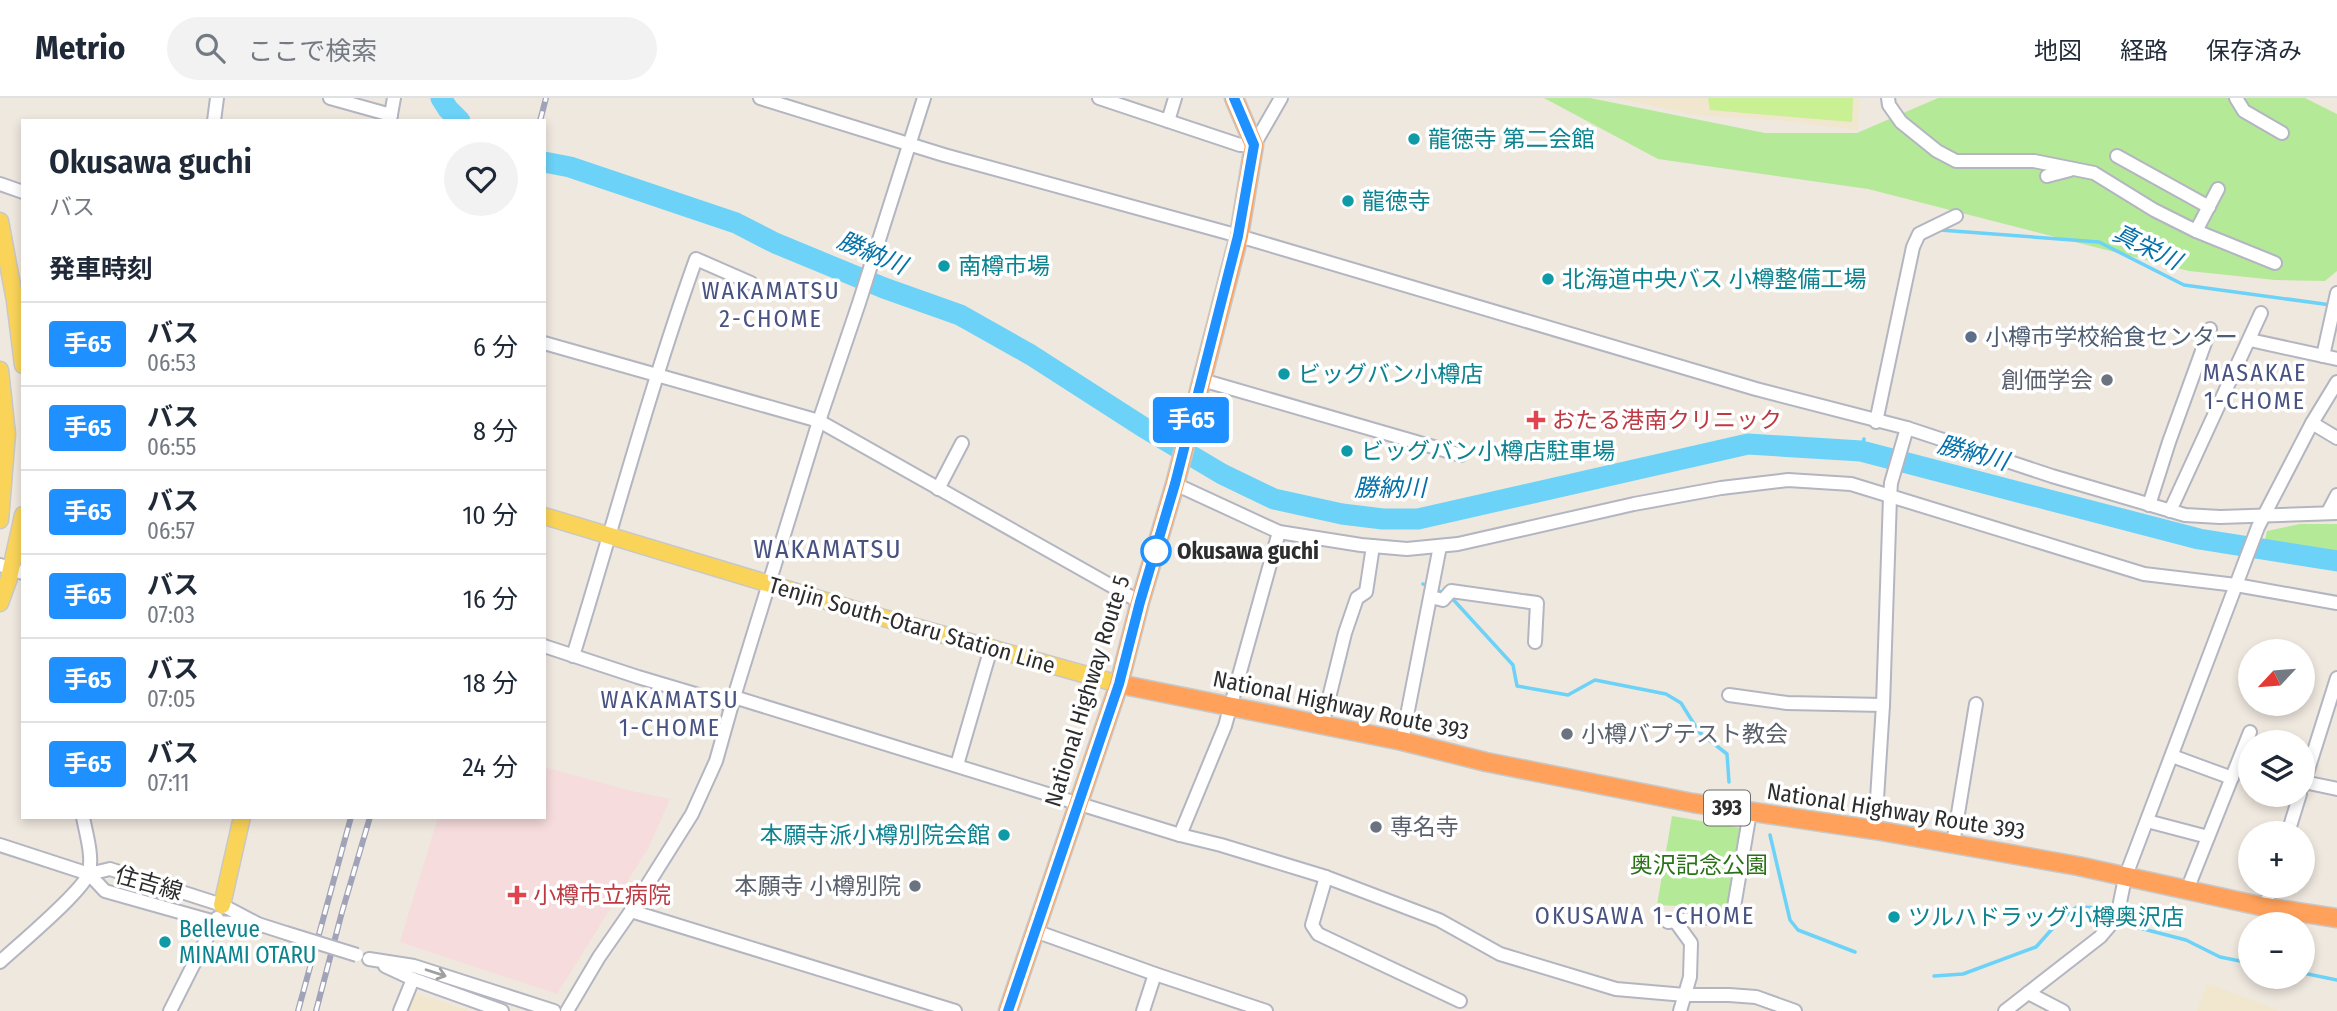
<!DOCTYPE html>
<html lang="ja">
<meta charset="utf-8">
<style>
:root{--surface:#fff;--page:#f2f2f3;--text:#1f2937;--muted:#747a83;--line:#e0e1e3}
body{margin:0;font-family:"Fira Sans Condensed","Noto Sans JP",sans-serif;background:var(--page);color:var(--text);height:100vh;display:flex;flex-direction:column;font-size:26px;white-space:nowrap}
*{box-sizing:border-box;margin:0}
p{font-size:23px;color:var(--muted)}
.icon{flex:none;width:38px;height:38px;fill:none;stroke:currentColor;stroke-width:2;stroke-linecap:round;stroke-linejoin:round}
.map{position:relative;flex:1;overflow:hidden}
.panel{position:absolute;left:21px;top:21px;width:525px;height:700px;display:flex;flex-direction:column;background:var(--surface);border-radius:0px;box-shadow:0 4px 10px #0003}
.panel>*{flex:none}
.badge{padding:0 14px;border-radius:5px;font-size:24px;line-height:46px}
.needle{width:46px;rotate:244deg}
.tools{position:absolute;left:2238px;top:541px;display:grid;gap:14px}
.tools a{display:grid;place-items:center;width:77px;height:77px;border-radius:50%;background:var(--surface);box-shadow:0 4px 10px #0003;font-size:35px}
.map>.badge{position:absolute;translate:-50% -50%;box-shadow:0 0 0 4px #fff}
h2{padding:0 28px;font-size:26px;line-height:63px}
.round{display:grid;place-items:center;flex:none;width:74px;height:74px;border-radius:37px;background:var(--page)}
.overview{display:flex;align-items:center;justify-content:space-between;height:119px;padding:0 28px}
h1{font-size:33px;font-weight:600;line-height:52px}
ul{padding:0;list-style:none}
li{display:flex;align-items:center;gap:21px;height:84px;padding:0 28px;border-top:2px solid var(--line)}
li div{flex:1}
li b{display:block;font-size:26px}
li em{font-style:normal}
li .badge{min-width:77px;font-weight:700;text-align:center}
header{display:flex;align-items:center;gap:42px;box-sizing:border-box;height:98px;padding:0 35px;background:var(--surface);border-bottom:2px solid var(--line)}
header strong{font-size:33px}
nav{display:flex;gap:38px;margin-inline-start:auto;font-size:24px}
.search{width:490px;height:63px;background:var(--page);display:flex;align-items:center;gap:18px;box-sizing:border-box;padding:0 24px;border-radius:38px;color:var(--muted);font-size:26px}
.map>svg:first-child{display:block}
.education{fill:#f1e6ce}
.medical{fill:#f6dcdd}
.green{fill:#b4e998}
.pitch{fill:#c9f093}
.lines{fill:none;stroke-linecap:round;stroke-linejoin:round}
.stream{stroke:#6cd2f7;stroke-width:3.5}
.river{stroke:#6cd2f7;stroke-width:21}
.minor-casing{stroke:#b3b5c1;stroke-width:16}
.major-casing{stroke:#c8c8c8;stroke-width:19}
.highway-casing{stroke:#c8c8c8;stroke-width:21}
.minor{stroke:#fff;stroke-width:12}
.major{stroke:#fad459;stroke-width:16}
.highway{stroke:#ffa15a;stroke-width:18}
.rail-casing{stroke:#a1a4b8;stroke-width:6}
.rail{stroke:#fff;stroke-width:3.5;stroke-dasharray:10;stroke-linecap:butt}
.minor-bridge-casing{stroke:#b3b5c1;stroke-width:16;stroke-linecap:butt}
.minor-bridge{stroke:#fff;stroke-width:12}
.oneway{stroke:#a0a0a0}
.line-casing{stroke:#fff;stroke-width:16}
.line{stroke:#1e90ff;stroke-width:10}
.culture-dot{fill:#0f9aa8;stroke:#fff;stroke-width:2.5}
.service-dot{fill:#5c6f8a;stroke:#fff;stroke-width:2.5}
.worship-dot{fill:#6b7280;stroke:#fff;stroke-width:2.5}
.health-dot{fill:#e0444e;stroke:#fff;stroke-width:2.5}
.stop-dot{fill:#fff;stroke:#1e90ff;stroke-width:3.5}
.labels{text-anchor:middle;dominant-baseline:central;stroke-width:7;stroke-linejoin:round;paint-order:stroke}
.shield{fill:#fff;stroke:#6c6c6c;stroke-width:2}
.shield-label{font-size:21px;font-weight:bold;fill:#2d2d2d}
.culture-label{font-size:23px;fill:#0d838f;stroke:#fff;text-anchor:start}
.service-label{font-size:23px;fill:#4e5e75;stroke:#fff;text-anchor:start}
.worship-label{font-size:23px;fill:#5b616d;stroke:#fff;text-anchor:end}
.health-label{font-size:23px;fill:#be3a42;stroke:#fff;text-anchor:start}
.stop-label{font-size:23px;font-weight:bold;fill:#2d2d2d;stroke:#fff;text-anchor:start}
.street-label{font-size:23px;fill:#2d2d2d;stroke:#fff}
.park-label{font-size:23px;fill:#297116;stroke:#fff}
.water-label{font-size:24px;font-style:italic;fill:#0471aa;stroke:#fff}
.neighbourhood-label{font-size:24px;letter-spacing:2px;fill:#495382;stroke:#fff}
.quarter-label{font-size:26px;letter-spacing:2px;fill:#495382;stroke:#fff}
</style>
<header>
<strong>Metrio</strong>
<div class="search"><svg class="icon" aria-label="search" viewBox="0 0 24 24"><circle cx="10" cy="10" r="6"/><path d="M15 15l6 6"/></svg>ここで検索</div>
<nav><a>地図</a><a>経路</a><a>保存済み</a></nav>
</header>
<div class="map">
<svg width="2337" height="913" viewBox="0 0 2337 913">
<rect width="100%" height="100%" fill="#efe8df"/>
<!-- education -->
<g class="education">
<path d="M1616,0h244l-2,32 -83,-10 -81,-5z"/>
<path d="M2207,885l73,28h-83z"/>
<path d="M414,895l56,18h-64z"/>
</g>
<!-- medical -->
<path class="medical" d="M544,669l88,24 38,8 -21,48 -92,147 -157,-52 38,-125h106z"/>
<!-- green -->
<g class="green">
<path d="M1544,0h46l175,35h92l81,-35h367l32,16v157l-12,10 -50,-1 -86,-9 -321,-82 -210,-30z"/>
<path d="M2300,426h37v27l-72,-11 2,-9z"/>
<path d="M1672,718l69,12 -13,74 -9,6 -62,-3z"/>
</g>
<!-- pitch -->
<path class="pitch" d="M1708,0h145l-1,24 -142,-12z"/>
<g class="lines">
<!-- stream -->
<g class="stream">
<path d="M1940,132l159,12 85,43 147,20"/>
<path d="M1861,353l3,-12"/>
<path d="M1423,486l27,12 63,69 4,21 51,9 27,-15 71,14 15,9 18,29 28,22 2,28"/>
<path d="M1770,737l20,85 8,10 57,22"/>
<path d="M2128,827l58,15 34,17 30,6"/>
<path d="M2303,875l34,7"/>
<path d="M1934,878l29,-2 73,-27 25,-28 16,-12 26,1"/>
</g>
<!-- river -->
<g class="river">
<path d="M441,0l7,11 12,12"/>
<path d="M544,64l26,5 166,56 39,20 109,45 76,27 71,40 112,72 79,47 52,25 68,15 41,5h35l330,-75 113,7 338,88 138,22"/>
</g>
<defs>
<g id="minor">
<path d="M330,0l61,17"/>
<path d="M760,0l184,57 295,81 517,153 151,39 145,48 133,39 35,2 117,-4"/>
<path d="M1099,0l141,47h14l27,-47"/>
<path d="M1888,0l1,7 12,17 36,29 19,10h78l60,12 60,37 42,21 22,-42"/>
<path d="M2236,0l8,13 38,22"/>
<path d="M390,22l4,-22"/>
<path d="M214,23l3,-23"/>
<path d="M1168,23l7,-23"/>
<path d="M2117,58l92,51"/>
<path d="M2047,78l23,-6"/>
<path d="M0,86l23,8"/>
<path d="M2196,133l79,32"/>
<path d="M2250,242l87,19"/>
<path d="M544,245l275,78 321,181"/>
<path d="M2323,258l14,-63"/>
<path d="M1202,282l259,75"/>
<path d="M1876,324l37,-175 6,-13 37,-18"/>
<path d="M2312,325l25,15"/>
<path d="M1175,386l104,48 82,13 46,4 51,-5 176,-40 87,-16 67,-8 63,4 293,90 92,11 101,18"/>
<path d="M938,391l24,-46"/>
<path d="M2149,407l20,-63 41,-113"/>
<path d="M2170,413l91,-198"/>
<path d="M2328,414l9,-17"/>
<path d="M0,467l23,8"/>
<path d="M1431,499l12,3 8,-9 86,12 -2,39"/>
<path d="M544,548l94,31 94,28"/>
<path d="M573,558c41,-132 76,-266 123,-397l55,24"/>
<path d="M1729,597l58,8 96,2"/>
<path d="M734,599l446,138 41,10 105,32 113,43 61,34 116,35 69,6h44l27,2 39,14"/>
<path d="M1322,628l23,-93 12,-35 9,-6 7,-46"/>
<path d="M1402,643l38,-195"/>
<path d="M2172,658l60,22"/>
<path d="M957,667l34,-117"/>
<path d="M2304,684l33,7"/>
<path d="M2303,688l34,-108"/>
<path d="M2147,723l61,16"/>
<path d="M1875,732l8,-125 7,-208 1,-14 16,-55"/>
<path d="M2288,735l12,-39"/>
<path d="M1180,737l45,-109 54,-194"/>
<path d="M1953,746l23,-140"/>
<path d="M0,747l89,29 16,17 110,31 43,2"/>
<path d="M89,776l21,-5 112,36 36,19 28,9"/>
<path d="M1326,779l-14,48 6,9 142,67"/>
<path d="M2187,792l63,-158"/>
<path d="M2265,809l7,-21"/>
<path d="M631,813l324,100"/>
<path d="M1675,823l16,22 -1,34 -10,34"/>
<path d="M1668,824l57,-7 9,-8 16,-95"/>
<path d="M1035,833l120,43 111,37"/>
<path d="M369,861l45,7 140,45"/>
<path d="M0,864c17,-16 85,-72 89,-90 4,-17 -3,-38 -6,-55"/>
<path d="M385,868l28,13 89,32"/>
<path d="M2028,895l35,18"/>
<path d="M170,913l47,-93"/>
<path d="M400,913l13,-32"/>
<path d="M567,913l32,-54 32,-46 61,-97 24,-53 18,-64 85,-276 40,-118 65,-205"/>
<path d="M1143,913l12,-37"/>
<path d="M2005,913l95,-74 17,-20 8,-39 133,-351 54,-104 25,-41"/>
</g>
<g id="major">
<path d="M0,123l15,80 8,64"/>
<path d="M0,272l7,64 -7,86"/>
<path d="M544,418l322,97 253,71"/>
<path d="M0,505l9,-25 14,-63"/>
<path d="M222,807l20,-88"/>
</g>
<g id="highway">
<path d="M1119,586l283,57 84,21 207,41 182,27 203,36 187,41 72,11"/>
<path d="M1008,913l111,-327 21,-82 35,-118 64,-248 15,-91 -20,-47"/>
</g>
</defs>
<!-- minor casing -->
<use href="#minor" class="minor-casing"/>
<!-- major casing -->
<use href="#major" class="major-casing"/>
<!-- highway casing -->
<use href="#highway" class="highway-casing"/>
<!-- minor -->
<use href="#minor" class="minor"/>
<!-- major -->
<use href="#major" class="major"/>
<!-- highway -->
<use href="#highway" class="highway"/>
<defs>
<g id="rail">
<path d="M540,23l6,-23"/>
<path d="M298,913l53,-194"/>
<path d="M316,913l26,-99 28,-95"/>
</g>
</defs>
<!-- rail casing -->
<use href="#rail" class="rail-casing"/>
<!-- rail -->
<use href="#rail" class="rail"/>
<defs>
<path id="minor-bridge" d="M286,835l71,22"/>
</defs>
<!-- minor-bridge casing -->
<use href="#minor-bridge" class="minor-bridge-casing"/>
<!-- minor-bridge -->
<use href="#minor-bridge" class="minor-bridge"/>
</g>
<!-- one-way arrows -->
<defs><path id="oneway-shaft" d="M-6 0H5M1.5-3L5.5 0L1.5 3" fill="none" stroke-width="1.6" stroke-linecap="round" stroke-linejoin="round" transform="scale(1.75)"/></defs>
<use class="oneway" href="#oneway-shaft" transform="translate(436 875) rotate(18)"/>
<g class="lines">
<defs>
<path id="line" d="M1008,913l111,-327 21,-82 35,-118 63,-248 16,-91 -20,-47"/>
</defs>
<!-- line casing -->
<use href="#line" class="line-casing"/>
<!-- line -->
<use href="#line" class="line"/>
</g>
<!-- markers -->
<g class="culture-dot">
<circle cx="1414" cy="41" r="7"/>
<circle cx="1348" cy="103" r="7"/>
<circle cx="944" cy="168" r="7"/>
<circle cx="1548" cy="181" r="7"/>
<circle cx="1284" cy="276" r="7"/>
<circle cx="1347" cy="353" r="7"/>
<circle cx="1004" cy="737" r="7"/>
<circle cx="1894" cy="819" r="7"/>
<circle cx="165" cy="844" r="7"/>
</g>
<circle class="service-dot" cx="1971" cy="239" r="7"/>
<g class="worship-dot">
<circle cx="2107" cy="282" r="7"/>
<circle cx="1567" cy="636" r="7"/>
<circle cx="1376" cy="729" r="7"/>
<circle cx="915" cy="788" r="7"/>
</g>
<g class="health-dot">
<path d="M1532.5 311.5h7v7h7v7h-7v7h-7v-7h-7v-7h7z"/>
<path d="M513.5 786.5h7v7h7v7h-7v7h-7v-7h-7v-7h7z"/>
</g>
<circle class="stop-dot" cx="1156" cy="453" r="14"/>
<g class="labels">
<!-- shield labels -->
<rect class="shield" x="1704" y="692.5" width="46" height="35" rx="5"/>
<g class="shield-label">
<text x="1727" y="710">393</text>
</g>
<!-- culture labels -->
<g class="culture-label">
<text x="1428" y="41">龍徳寺 第二会館</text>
<text x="1362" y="103">龍徳寺</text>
<text x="958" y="168">南樽市場</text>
<text x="1562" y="181">北海道中央バス 小樽整備工場</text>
<text x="1298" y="276">ビッグバン小樽店</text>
<text x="1361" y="353">ビッグバン小樽店駐車場</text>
<text x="990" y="737" text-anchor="end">本願寺派小樽別院会館</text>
<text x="1908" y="819">ツルハドラッグ小樽奥沢店</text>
<text x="179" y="831">Bellevue<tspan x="179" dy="26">MINAMI OTARU</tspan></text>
</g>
<!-- service labels -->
<g class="service-label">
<text x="1985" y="239">小樽市学校給食センター</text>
</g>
<!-- worship labels -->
<g class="worship-label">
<text x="2093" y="282">創価学会</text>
<text x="1581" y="636" text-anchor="start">小樽バプテスト教会</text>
<text x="1390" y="729" text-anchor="start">専名寺</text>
<text x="901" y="788">本願寺 小樽別院</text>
</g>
<!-- health labels -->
<g class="health-label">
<text x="1552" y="322">おたる港南クリニック</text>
<text x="533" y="797">小樽市立病院</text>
</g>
<!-- stop labels -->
<g class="stop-label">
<text x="1177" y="453">Okusawa guchi</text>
</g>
<!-- street labels -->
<g class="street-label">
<text transform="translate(912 527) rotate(16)">Tenjin South-Otaru Station Line</text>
<text transform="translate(1087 593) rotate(-73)">National Highway Route 5</text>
<text transform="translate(1341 607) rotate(12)">National Highway Route 393</text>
<text transform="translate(1896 713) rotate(9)">National Highway Route 393</text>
<text transform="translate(149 785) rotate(16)">住吉線</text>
</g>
<!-- park labels -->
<g class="park-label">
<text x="1699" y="767">奥沢記念公園</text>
</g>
<!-- water labels -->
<g class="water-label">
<text transform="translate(2147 149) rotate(26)">真栄川</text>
<text transform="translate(872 155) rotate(23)">勝納川</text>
<text transform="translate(1973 355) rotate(15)">勝納川</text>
<text x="1390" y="390">勝納川</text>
</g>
<!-- neighbourhood labels -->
<g class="neighbourhood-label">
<text x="771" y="193">WAKAMATSU<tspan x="771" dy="28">2-CHOME</tspan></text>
<text x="2255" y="275">MASAKAE<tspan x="2255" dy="28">1-CHOME</tspan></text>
<text x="670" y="602">WAKAMATSU<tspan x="670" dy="28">1-CHOME</tspan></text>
<text x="1645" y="818">OKUSAWA 1-CHOME</text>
</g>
<!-- quarter labels -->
<g class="quarter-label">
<text x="828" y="451">WAKAMATSU</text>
</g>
</g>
</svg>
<div class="tools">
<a><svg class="needle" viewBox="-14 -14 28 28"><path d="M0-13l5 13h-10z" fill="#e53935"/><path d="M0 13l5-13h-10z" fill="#747a83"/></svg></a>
<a><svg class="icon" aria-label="layers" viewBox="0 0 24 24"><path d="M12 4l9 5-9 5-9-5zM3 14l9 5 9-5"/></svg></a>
<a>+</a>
<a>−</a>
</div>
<b class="badge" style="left:1191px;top:322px;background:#1e90ff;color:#fff">手65</b>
<section class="panel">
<div class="overview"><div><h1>Okusawa guchi</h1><p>バス</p></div><a class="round"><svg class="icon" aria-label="heart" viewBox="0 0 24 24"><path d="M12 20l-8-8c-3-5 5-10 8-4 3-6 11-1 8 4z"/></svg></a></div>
<h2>発車時刻</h2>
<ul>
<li><span class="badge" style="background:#1e90ff;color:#fff">手65</span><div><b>バス</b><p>06:53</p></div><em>6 分</em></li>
<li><span class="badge" style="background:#1e90ff;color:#fff">手65</span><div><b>バス</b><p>06:55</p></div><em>8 分</em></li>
<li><span class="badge" style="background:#1e90ff;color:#fff">手65</span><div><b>バス</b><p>06:57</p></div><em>10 分</em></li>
<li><span class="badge" style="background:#1e90ff;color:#fff">手65</span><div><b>バス</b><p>07:03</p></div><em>16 分</em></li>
<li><span class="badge" style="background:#1e90ff;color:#fff">手65</span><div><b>バス</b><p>07:05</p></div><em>18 分</em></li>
<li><span class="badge" style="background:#1e90ff;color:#fff">手65</span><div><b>バス</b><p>07:11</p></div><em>24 分</em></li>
</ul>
</section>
</div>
